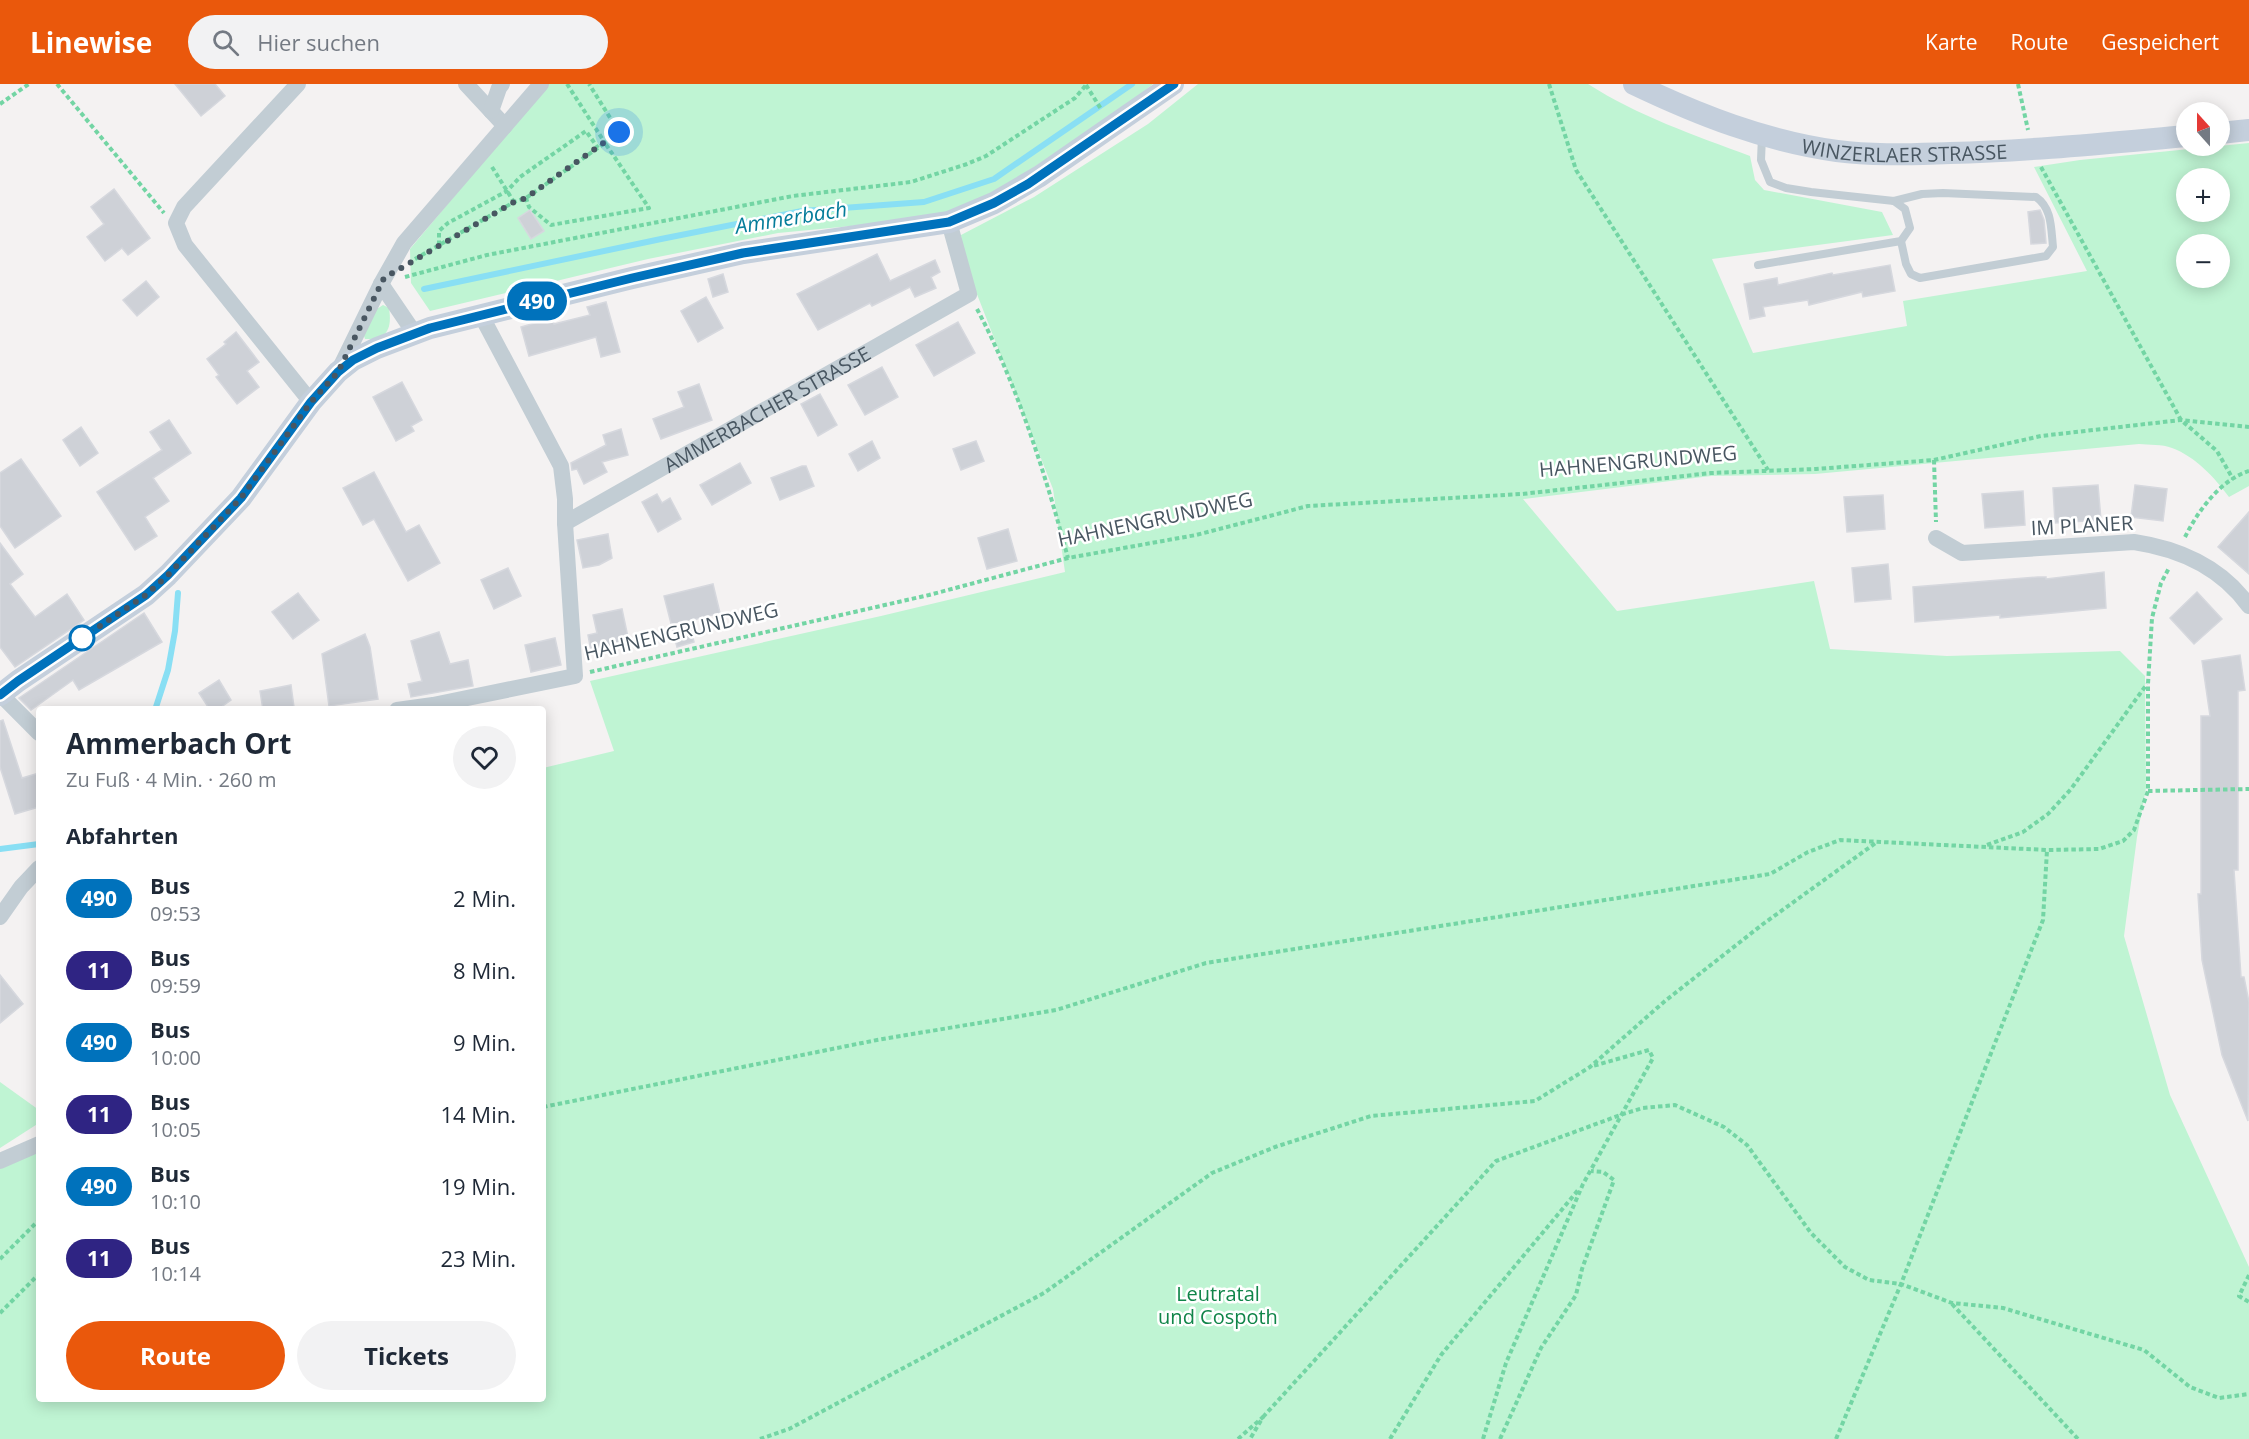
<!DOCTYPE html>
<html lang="de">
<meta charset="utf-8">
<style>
:root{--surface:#fff;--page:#f2f2f3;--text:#1f2937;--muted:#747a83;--accent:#ea580c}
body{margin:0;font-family:"Open Sans",sans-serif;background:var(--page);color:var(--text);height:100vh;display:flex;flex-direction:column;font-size:22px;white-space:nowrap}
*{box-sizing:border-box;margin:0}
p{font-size:20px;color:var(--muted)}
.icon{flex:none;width:33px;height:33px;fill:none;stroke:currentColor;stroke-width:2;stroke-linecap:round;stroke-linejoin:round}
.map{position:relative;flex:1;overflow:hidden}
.side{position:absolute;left:36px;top:622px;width:510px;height:696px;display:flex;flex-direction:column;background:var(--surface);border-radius:6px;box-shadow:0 3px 15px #0003}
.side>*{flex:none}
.badge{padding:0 12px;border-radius:20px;font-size:21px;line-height:39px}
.needle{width:39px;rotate:339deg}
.buttons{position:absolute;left:2176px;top:18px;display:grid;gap:12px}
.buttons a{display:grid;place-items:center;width:54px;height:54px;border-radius:50%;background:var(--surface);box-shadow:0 3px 15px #0003;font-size:30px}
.you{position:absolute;width:30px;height:30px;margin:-15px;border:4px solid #fff;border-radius:50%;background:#1a73e8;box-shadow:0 0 0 9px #1a73e833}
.map>.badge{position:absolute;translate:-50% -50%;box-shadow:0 0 0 3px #fff}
h2{padding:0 30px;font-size:22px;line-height:54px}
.round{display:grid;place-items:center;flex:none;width:63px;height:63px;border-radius:32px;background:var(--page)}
.headline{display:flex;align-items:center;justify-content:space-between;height:102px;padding:0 30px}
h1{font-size:28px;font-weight:700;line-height:45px}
.cta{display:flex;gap:12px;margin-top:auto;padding:12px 30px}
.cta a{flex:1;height:69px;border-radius:36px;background:var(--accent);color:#fff;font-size:24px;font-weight:700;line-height:69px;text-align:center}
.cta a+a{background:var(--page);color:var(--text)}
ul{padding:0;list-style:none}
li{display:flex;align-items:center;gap:18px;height:72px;padding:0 30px}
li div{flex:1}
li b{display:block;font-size:22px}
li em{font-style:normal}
li .badge{min-width:66px;font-weight:700;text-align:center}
header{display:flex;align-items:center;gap:36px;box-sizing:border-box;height:84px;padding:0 30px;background:var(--accent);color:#fff}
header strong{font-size:28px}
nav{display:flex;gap:33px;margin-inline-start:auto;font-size:21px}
.search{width:420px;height:54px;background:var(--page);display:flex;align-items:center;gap:15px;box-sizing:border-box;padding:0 21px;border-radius:33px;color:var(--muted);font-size:22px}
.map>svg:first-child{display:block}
.green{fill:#bff4d3;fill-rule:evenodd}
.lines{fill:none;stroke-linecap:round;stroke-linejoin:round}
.stream{stroke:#89dff4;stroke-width:6}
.building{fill:#ced1d7;stroke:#d6d8de;stroke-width:1.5}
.path{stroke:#73d5a4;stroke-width:4;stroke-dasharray:4.5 3;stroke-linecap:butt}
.service{stroke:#c2cdd4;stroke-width:8}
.minor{stroke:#c2cdd4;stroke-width:16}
.secondary{stroke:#c4cfdc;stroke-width:22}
.line-casing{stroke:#fff;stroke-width:14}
.line{stroke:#0072bc;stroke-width:9}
.walk{stroke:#485661;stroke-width:6;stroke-dasharray:0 10.8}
.stop-dot{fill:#fff;stroke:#0072bc;stroke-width:3}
.labels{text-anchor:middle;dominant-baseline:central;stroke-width:5;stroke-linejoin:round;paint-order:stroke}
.street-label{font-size:20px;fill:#485661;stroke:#fff}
.park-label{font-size:20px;fill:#108549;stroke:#fff}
.water-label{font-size:21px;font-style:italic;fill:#047c9a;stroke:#fff}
</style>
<header>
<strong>Linewise</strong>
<div class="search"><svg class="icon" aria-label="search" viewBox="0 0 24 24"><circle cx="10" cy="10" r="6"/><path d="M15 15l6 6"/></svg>Hier suchen</div>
<nav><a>Karte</a><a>Route</a><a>Gespeichert</a></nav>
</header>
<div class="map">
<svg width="2249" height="1355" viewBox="0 0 2249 1355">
<rect width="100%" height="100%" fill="#f4f2f2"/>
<!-- green -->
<g class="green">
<path d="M548,0h605l-22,18 -113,76 -72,39 -168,16 -130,26 -218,52 -19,-28 -1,-34z"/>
<path d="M1198,0h390c50,32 106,51 162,72l5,24 9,10 118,22 11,23 -181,24 41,94 154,-27 -4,-25 184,-30 -53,-104 46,-7 169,-17v343l-20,11c-15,-20 -33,-40 -57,-49 -10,-4 -23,-3 -33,-4l-324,30 -104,2 -188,23 94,112 197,-30 16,68 117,7 173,-5 25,25 1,112 -9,49 -13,99 46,159 79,172v172h-2249v-271l39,-18v250h504v-632l71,-17 -24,-70 291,-65 184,-44 -12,-83 -89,-228 -3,-26 73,-38 114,-73zM2187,94h33v34h-33zM2187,160h33v34h-33z"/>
<path d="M383,221l6,3c3,20 -1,32 -24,31l-2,-6 5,-18z"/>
<path d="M0,998l39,28v13l-39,25z"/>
</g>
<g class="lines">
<!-- stream -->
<g class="stream">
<path d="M424,205l237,-50 141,-28 122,-9 70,-23 138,-95"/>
<path d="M155,626l13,-40 7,-39 3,-38"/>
<path d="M0,765l39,-5"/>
</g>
</g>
<!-- building -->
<g class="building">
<path d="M175,0h40l10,12 -24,20z"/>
<path d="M114,105l36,49 -22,17 -6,-7 -17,13 -18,-24 17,-13 -13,-17z"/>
<path d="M530,126l14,21 -13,8 -13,-21z"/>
<path d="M2040,126l4,10 2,23 -15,1 -3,-32z"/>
<path d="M877,170l13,27 45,-21 5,12 -9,5 5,11 -21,9 -5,-10 -38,19 -2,-3 -52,27 -21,-36z"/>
<path d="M1890,181l5,26 -32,6 -1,-5 -53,13 -1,-5 -45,7 2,9 -15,3 -6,-35 33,-6 1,7 54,-12 1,2z"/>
<path d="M723,190l5,18 -15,5 -5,-18z"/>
<path d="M146,197l13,16 -22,19 -14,-16z"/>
<path d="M706,213l17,31 -25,14 -17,-31z"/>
<path d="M606,218l14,50 -19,5 -5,-20 -67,19 -8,-29 31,-9 2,6 36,-9 -3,-8z"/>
<path d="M958,238l17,31 -41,23 -18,-31z"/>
<path d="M236,248l23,30 -12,9 12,16 -22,17 -21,-27 3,-2 -12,-16 19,-15 -2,-2z"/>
<path d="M882,283l16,30 -33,18 -17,-30z"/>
<path d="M402,298l20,38 -11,6 3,5 -18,10 -23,-44z"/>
<path d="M699,300l13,36 -51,19 -8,-20 31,-12 -6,-15z"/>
<path d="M820,310l17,31 -19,11 -17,-32z"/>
<path d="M169,336l22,33 -38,25 16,23 -24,16 12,19 -22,14 -38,-58 65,-42 -12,-18z"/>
<path d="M81,343l17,26 -18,13 -17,-26z"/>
<path d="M621,345l7,26 -26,7 5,10 -23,12 -7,-15 -5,1 -1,-7 35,-18 -3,-10z"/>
<path d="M872,357l8,17 -22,13 -9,-17z"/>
<path d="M976,357l8,20 -23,9 -8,-21z"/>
<path d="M21,375l40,57 -46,32 -15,-22v-53z"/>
<path d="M740,379l11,20 -39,22 -12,-20z"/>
<path d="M802,382h4l8,20 -34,14 -9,-22z"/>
<path d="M374,388l32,60 13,-7 21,38 -32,18 -34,-62 -11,6 -20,-37z"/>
<path d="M2098,401l3,35 -46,3 -2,-35z"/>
<path d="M2135,401l32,4 -4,32 -32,-4z"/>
<path d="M2023,407l2,34 -40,3 -3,-34z"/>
<path d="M657,410l5,9 8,-5 11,21 -23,13 -16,-30z"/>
<path d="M1883,411l2,34 -38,3 -3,-35z"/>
<path d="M2249,428v62l-31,-27z"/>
<path d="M1008,445l9,32 -30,8 -9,-31z"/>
<path d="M608,450l4,24 -13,7 -16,3 -6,-28z"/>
<path d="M0,459l23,31 -13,10 25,33 32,-23 17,26 -69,47 -15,-20z"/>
<path d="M1888,480l3,35 -36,3 -3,-34z"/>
<path d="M508,484l13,28 -27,13 -13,-29z"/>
<path d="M2104,488l2,36 -106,10v-3l-85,7 -2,-35 125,-10h8v2z"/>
<path d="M713,500l7,29 -31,8 5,21 -17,5 -13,-51z"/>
<path d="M2197,508l25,27 -28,25 -24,-26z"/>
<path d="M298,509l21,27 -26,19 -21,-27z"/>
<path d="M622,525l7,33 -38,9 -3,-16 9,-2 -4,-18z"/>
<path d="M144,529l18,29 -83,48 -6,-10 -42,30 -12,-12z"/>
<path d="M439,548l11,32 18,-4 5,26 -62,11 -3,-13 14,-3 -11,-40z"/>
<path d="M365,550l5,13 8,52 -49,7 -7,-52z"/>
<path d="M555,554l6,27 -30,7 -6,-27z"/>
<path d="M2240,571l5,35 -7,1v179h-4l7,107h3l5,25 -1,119 -26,-66 -20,-95 -4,-66h3v-178h9l-8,-55z"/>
<path d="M219,596l12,20 -14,10h-7l-11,-17z"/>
<path d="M291,601l3,22 -31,3 -3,-19z"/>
<path d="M3,636l19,58 17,-5v34l-24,7 -15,-47v-46z"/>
<path d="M0,891l23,29 -23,19z"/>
</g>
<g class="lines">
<!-- path -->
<g class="path">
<path d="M57,0l107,129"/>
<path d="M567,0l38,59 14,-11 -30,-48"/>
<path d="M1549,0l27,86 192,300"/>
<path d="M2018,0l10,46"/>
<path d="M1086,1l15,24"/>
<path d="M0,20l29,-20"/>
<path d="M492,83l22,35"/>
<path d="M2041,83l140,253 36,31 16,28"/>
<path d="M439,161v-14l9,-8 59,-32 13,-14 66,-46 12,17"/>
<path d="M415,175l99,-57 12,-4 79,-55 44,65 -98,17 -22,-18 -3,-9"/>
<path d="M405,193l82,-22 306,-59 118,-14 56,-18 19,-8 89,-58 12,-14"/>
<path d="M977,225c40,75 69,167 91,249"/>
<path d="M1934,376l2,62"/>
<path d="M2185,453c13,-26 35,-57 64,-66"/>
<path d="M590,588l339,-77 139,-37 128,-23 112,-29 214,-12 189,-21 105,-4 118,-9 107,-24 140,-16 68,7"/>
<path d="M2148,707l101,-2"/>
<path d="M1987,761l36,-13 25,-18 23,-25 76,-105"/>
<path d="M543,1023l334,-67 179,-30 150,-47 564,-89 38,-22 32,-12 207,10 52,-1 24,-8 11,-11 14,-39v-107l4,-66 9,-35 8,-15"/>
<path d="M0,1175l39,-39"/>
<path d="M2249,1191l-10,21 10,6"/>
<path d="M1952,1220l126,135"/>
<path d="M0,1229l39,-39"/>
<path d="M1263,1333l233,-256 127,-47 20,-6 32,-3 49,22 23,18 64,88 34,34 24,13 32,4 51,19 51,5 141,42 46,37 29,11 30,-4"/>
<path d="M760,1355l29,-10 255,-136 168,-120 63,-26 96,-31 164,-15 55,-34 75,-66 98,-77 114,-82"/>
<path d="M1238,1355l25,-22 -13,22"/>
<path d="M1390,1355l51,-84 138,-166"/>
<path d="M1483,1355l23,-76 77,-179 70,-126 -4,-8 -56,16"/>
<path d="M1500,1355l41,-91 35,-53 6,-26 32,-89 -11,-8 -12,-1"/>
<path d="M1836,1355l65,-155 142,-364 4,-70"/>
</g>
<!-- service -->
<g class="service">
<path d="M1894,117l28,-7 21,-1 93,4c16,11 15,31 17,50l-7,9 -126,22 -9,-4 -5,-10 -5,-23"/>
<path d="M1758,181l143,-24 9,-13 -5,-19 -11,-8 -83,-9 -25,-4 -16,-6 -9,-22 1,-24"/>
</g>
<!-- minor -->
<g class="minor">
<path d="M298,0l-114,123 -8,16 9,22 126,157"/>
<path d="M466,0l39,42"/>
<path d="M491,27l8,-23 3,-4"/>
<path d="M381,200l34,50"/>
<path d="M339,286l42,-86 23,-41 137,-159"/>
<path id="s1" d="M565,439l404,-229 -20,-72"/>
<path d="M1936,454l26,15 172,-11c47,7 87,25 115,64"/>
<path d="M0,610l39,39"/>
<path d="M397,626l36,-5 142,-29 -10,-153v-24l-4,-33 -80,-151"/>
<path d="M0,833l21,-30 18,-19"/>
<path d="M0,1077l39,-17"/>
</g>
<!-- secondary -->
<g class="secondary">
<path id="s2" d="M1634,0c65,31 131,57 203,67 37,5 76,3 113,2 80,-2 158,-10 237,-17"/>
<path d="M2220,49l29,-3"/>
<path d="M0,611l18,-14 128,-86 22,-20 73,-77 70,-96 27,-30 15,-12 24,-12 53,-20 202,-50 111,-25 206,-31 45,-19 46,-27 133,-92"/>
</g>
</g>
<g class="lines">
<defs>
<path id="line" d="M0,611l18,-14 128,-86 22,-20 73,-77 70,-96 27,-30 15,-12 24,-12 53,-20 202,-50 111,-25 206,-31 45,-19 34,-19 146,-100"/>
</defs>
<!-- line casing -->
<use href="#line" class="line-casing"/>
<!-- line -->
<use href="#line" class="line"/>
<!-- walk -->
<path class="walk" d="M82,554l64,-43 22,-20 73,-77 70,-96 27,-30 46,-94 130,-76 12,-4 93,-66"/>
</g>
<!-- markers -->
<circle class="stop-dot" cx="82" cy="554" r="12"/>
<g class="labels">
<!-- street labels -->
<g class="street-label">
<text stroke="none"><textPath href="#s2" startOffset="282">WINZERLAER STRASSE</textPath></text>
<text stroke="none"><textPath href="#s1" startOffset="232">AMMERBACHER STRASSE</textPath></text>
<text transform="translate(1638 377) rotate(-5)">HAHNENGRUNDWEG</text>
<text transform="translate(1155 435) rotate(-12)">HAHNENGRUNDWEG</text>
<text transform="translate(2082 441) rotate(-3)">IM PLANER</text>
<text transform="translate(681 547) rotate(-13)">HAHNENGRUNDWEG</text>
</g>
<!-- park labels -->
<g class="park-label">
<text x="1218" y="1209">Leutratal<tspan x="1218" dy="23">und Cospoth</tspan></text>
</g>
<!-- water labels -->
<g class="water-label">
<text transform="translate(791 133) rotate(-9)">Ammerbach</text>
</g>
</g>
</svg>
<div class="buttons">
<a><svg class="needle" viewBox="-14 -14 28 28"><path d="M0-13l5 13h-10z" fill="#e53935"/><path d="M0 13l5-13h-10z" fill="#747a83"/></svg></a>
<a>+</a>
<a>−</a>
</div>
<div class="you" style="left:619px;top:48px"></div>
<b class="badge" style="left:537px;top:217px;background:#0072bc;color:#fff">490</b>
<section class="side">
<div class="headline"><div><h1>Ammerbach Ort</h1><p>Zu Fuß · 4 Min. · 260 m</p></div><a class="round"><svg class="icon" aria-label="heart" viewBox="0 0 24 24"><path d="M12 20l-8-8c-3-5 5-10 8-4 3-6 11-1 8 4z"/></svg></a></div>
<h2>Abfahrten</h2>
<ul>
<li><span class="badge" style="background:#0072bc;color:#fff">490</span><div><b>Bus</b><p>09:53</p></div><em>2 Min.</em></li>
<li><span class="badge" style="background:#2f2483;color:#fff">11</span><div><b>Bus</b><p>09:59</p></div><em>8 Min.</em></li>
<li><span class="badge" style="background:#0072bc;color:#fff">490</span><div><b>Bus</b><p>10:00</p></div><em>9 Min.</em></li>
<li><span class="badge" style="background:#2f2483;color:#fff">11</span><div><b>Bus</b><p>10:05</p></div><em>14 Min.</em></li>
<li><span class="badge" style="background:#0072bc;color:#fff">490</span><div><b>Bus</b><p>10:10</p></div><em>19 Min.</em></li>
<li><span class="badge" style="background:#2f2483;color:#fff">11</span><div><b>Bus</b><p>10:14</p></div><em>23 Min.</em></li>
</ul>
<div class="cta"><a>Route</a><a>Tickets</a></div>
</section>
</div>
